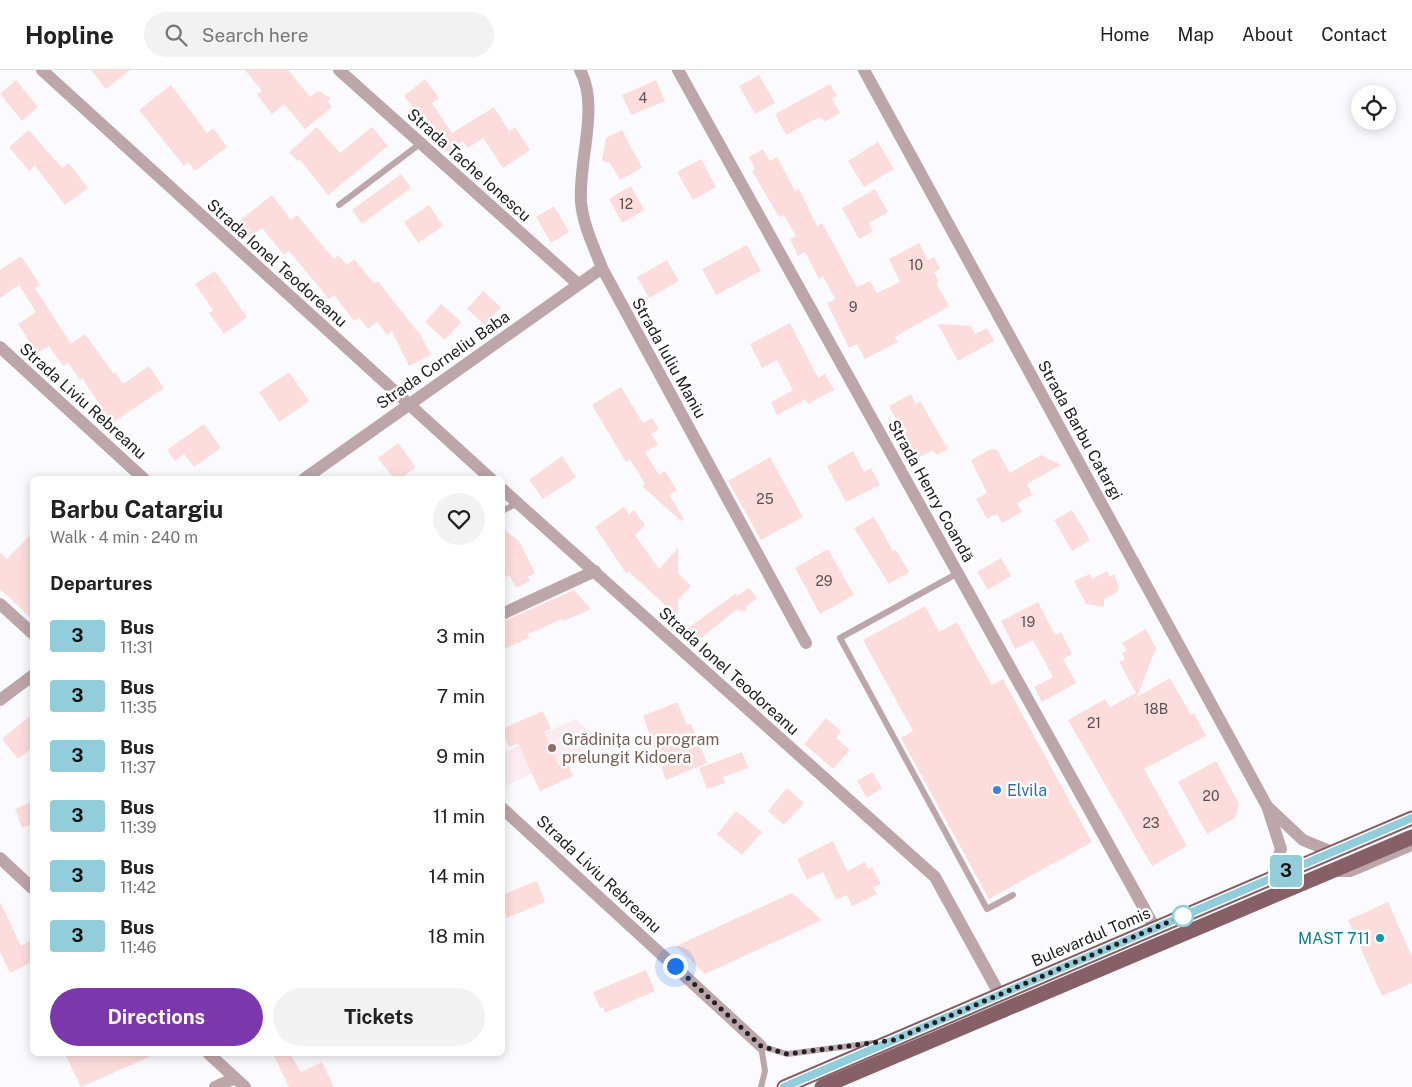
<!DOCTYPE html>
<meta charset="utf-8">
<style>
:root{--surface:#fff;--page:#f2f2f2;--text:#222;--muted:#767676;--line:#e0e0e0;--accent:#7b38ac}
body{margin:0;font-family:"Public Sans",sans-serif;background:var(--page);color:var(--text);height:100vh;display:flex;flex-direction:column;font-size:19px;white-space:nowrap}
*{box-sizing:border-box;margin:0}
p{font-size:16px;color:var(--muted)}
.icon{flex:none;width:28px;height:28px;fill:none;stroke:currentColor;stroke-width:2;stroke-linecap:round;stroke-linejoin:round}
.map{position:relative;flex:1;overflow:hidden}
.panel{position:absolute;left:30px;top:406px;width:475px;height:580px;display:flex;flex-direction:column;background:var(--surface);border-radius:8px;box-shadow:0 2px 12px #0003}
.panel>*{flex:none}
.badge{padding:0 10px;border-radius:4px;font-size:18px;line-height:32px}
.controls{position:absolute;left:1351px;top:15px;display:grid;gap:10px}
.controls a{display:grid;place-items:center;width:45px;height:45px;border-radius:50%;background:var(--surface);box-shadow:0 2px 12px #0003;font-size:25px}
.you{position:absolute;width:25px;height:25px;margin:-12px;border:4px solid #fff;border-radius:50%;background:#1a73e8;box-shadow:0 0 0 8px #1a73e833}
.map>.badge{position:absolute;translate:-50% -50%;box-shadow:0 0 0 2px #fff}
h2{padding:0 20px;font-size:19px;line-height:45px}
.round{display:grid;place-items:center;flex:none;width:52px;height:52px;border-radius:26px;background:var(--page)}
.summary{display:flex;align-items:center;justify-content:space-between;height:85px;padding:0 20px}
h1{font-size:24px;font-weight:700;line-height:38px}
.cta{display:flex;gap:10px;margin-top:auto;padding:10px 20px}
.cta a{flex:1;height:58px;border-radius:30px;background:var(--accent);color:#fff;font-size:20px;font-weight:700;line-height:58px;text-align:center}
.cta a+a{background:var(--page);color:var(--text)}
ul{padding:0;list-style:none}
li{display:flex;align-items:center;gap:15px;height:60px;padding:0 20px}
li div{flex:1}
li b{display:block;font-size:19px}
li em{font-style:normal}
li .badge{min-width:55px;font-weight:700;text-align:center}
header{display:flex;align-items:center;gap:30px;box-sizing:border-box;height:70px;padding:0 25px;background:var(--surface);border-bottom:1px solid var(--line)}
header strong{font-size:24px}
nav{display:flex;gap:28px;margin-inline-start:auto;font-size:18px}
.search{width:350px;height:45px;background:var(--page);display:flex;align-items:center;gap:12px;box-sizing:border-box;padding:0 18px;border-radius:28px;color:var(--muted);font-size:19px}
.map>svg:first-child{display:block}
.education{fill:#fcecf1}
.building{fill:#fddddc}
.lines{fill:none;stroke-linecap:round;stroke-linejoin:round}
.service{stroke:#bda6a9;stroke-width:6}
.minor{stroke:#bda6a9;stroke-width:12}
.primary{stroke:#866066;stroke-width:15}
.line-casing{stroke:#fff;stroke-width:11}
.line{stroke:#92cddc;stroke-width:8}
.walk{stroke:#212125;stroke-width:5;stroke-dasharray:0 9}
.education-dot{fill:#8d6e63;stroke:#fff;stroke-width:2}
.shop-dot{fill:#3f7fe0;stroke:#fff;stroke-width:2}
.stop-dot{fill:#fff;stroke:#92cddc;stroke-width:2.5}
.culture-dot{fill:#0f9aa8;stroke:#fff;stroke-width:2}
.labels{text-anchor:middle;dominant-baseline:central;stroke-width:5;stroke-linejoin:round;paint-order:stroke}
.number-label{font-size:14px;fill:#585053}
.street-label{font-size:16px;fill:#212125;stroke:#fff}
.education-label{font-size:16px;fill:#785e54;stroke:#fff;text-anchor:start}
.shop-label{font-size:16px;fill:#366cbe;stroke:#fff;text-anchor:start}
.culture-label{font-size:16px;fill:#0d838f;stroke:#fff;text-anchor:end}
</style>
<header>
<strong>Hopline</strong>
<div class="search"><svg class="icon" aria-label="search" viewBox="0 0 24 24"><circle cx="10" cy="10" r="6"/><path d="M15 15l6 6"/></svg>Search here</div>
<nav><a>Home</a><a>Map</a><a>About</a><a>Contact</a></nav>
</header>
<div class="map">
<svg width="1412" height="1017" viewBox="0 0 1412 1017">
<rect width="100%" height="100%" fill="#fbfbff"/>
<!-- education -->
<path class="education" d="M575,649l28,23 -100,45v-34z"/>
<!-- building -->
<g class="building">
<path d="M91,0h39l-24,19z"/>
<path d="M245,0h43l22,27 8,-6 13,7 -4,3 5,6 -27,22 -21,-25 -12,10 -15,-19 5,-4z"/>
<path d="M759,5l16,28 -20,11 -16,-28z"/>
<path d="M425,9l14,19 -7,5 20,30 42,-26 15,24 6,-4 15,23 -27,18 -20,-30 -15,10 -5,-7 -16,11 -8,-11 2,-1 -20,-29 -3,3 -14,-18z"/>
<path d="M16,10l22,27 -16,14 -22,-27z"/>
<path d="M656,10l9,21 -34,14 -9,-20z"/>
<path d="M830,14l7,12 -5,3 8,14 -16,9 -3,-5 -12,5 -23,13 -11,-21z"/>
<path d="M171,15l36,48 6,-5 14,19 -32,24 -7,-9 -4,4 -45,-56z"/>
<path d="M317,57l23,26 32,-26 16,19 -60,49 -28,-35 -2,1 -9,-9z"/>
<path d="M29,60l33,38 7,-5 19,25 -23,17 -30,-39 -6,5 -20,-24z"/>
<path d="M622,60l20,38 -22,12 -10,-17 -8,-2 4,-23z"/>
<path d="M878,72l16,27 -30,18 -16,-26z"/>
<path d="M763,79l7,12 7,-4 18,34 4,-2 18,37 5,-3 35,64 13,-6 7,12 23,-11 -11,-23 30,-16 9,17 6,-3 6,12 -6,3 5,10 -3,1 13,23 -54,31 3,5 -33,17 -8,-15 -8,4 -22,-45 8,-4 -12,-23 -4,3 -14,-27 -7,4 -8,-17 6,-3 -12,-21 -5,2 -27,-46 3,-2 -6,-12z"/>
<path d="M701,89l15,28 -23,13 -16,-28z"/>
<path d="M401,104l10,14 -49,36 -10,-14z"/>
<path d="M631,116l13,24 -22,13 -13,-24z"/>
<path d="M875,119l13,23 -19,11 4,8 -14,8 -17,-31z"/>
<path d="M272,125l19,25 6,-5 37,44 4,-4 9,10 7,-6 20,24 4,-2 39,50 1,-1 13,25 -22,11 -17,-35 -5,4 -10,-13 -9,7 -9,-12 -5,4 -20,-26 -5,4 -40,-48 -5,4 -22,-27 -13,9 -11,-15z"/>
<path d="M429,135l14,21 -25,17 -14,-21z"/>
<path d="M554,136l15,26 -18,11 -15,-26z"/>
<path d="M747,175l14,26 -45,24 -14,-26z"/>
<path d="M21,186l19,29 -5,3 36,56 14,-10 28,39 2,-1 8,12 26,-18 15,22 -52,35 -30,-45 -2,2 -12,-17 -5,3 -14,-20 -12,7 -19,-29 18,-12 -17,-27 -19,13v-28z"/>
<path d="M667,190l12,21 -30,17 -12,-21z"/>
<path d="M215,201l32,46 -23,17 -15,-21 4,-3 -18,-26z"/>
<path d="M483,221l18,16 -16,18 -18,-16z"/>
<path d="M441,234l20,18 -16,18 -20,-18z"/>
<path d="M790,253l28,55 7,-4 9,16 -26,14 -2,-5 -29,16 -6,-13 22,-12 -16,-30 -15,8 -12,-24z"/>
<path d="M938,254l33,2 4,8 12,-6 7,13 -36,20z"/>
<path d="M289,302l20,29 -30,21 -20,-30z"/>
<path d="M621,317l22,36 9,-5 7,11 -8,5 7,11 -13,7 14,23 6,-4 12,19 -8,5 15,24 -3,2 -39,-35 3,-2 -7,-12 -8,-12 -4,2 -34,-57z"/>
<path d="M911,324l5,10 4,-3 28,48 -12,6 -3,-5 -16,8 -28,-52z"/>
<path d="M204,354l17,24 -27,19 -10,-13 -9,7 -8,-11z"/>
<path d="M398,373l18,24 -16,12h-6l-16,-21z"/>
<path d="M991,379l6,1 13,23 31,-18 20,10 -34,19 5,11 -15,8 5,9 -20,11 -5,-9 -10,5 -11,-20 11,-6 -16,-33z"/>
<path d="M853,381l11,21 7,-4 9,17 -34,17 -19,-36z"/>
<path d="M562,386l14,21 -33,22 -14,-19z"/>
<path d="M770,387l33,60 -42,23 -33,-59z"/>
<path d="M624,437l5,7 5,-4 11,15 -10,10 24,34 19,-21v25l13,13 -13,14v17l-49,-45 -3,1 -31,-46z"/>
<path d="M1072,440l18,30 -18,11 -18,-31z"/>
<path d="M874,447l19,34 3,-1 13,22 -20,12 -35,-56z"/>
<path d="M502,458l17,13 16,32 -7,4 2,4 -14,7 -7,-13 -7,3z"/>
<path d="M32,463v86l-32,-30v-37l7,7z"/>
<path d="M828,479l26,46 -34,19 -25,-46z"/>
<path d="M1001,488l10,18 -23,14 -11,-18z"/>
<path d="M1107,501l3,6 4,-3 5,13 -3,6 -12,6v8l-18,-3 -12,-23 16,-7 2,5z"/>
<path d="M749,518l8,10 -12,9 2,4 -11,-1 -40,32 -9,-13 48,-35 2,2z"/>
<path d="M574,520l17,19 -27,12 -2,-2 -34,15 1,4 -27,12v-28z"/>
<path d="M1038,532l17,33 6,-3 11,22 -9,5 13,24 -34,19 -8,-15 19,-10 -20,-37 -18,9 -14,-28z"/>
<path d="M925,536l14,26 18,-10 35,63 11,-6 89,163 -103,57 -88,-161 12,-7 -50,-91z"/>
<path d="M1146,559l10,19 -19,49 33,-19 21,37 3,-2 12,23 -62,33 43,77 -35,20 -84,-146 37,-21 5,8 26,-14 -17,-31 6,-3 -3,-6 5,-2 -5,-8z"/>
<path d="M677,632l10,23 4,-1 16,39 -41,17 -23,-64z"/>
<path d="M543,641l8,18 -7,3 15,33 8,-4 6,15 -33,15 -22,-48 -9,4 -7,-18z"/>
<path d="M32,644v34l-14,11 -16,-20z"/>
<path d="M826,648l15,13 -5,7 14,12 -17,19 -29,-25z"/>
<path d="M742,682l6,16 -25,9 2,6 -18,6 -8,-21z"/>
<path d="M1216,691l23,43 -4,14 -28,16 -29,-52z"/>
<path d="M872,702l10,16 -15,10 -10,-17z"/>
<path d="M787,718l17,15 -20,22 -16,-14z"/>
<path d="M32,732v22l-10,4 -7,-19z"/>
<path d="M736,741l26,21 -20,23 -25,-21z"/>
<path d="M833,771l14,30 18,-9 3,7 4,-2 9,17 -8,4 4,6 -25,12 -5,-11 -11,5 -13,-28 -16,8 -10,-21z"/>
<path d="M537,811l8,21 -38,16 -5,-12v-11z"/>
<path d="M792,823l30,27 -117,54 -29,-28z"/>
<path d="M0,832l21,44 11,-6v22l-22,11 -10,-21z"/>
<path d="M1388,832l24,55v26l-30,13 -34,-76z"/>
<path d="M646,900l9,21 -50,22 -2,-6 -3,1 -7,-16z"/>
<path d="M65,984h91l-75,33z"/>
<path d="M273,984h17l11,18 21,-10 12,25h-45z"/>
</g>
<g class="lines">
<!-- service -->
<g class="service">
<path d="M339,135l82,-62"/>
<path d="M502,441l16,-8"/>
<path d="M958,503l-118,65 147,271 26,-14"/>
<path d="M1337,804h14l61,-26"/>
<path d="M761,1017l4,-16 -4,-25 26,8 86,-11"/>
</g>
<!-- minor -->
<g class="minor">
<path d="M42,0l449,409"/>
<path d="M339,0l239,214"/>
<path d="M580,0c20,36 -2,91 1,132 2,23 13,45 21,66l204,375"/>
<path d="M678,0l477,858"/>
<path d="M864,0l403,736 14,43 -9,28"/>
<path d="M0,277l144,132"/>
<path d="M304,409l298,-211"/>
<path d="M502,419l433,388 65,118"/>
<path d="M0,534l32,29"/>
<path d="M502,544l93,-43"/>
<path d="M0,630l32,-24"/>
<path d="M502,738l259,238"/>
<path d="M1269,738l34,32 29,12"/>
<path d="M0,788l32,30"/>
<path d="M209,984l36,33"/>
<path d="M215,1017l20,-9"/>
</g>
<!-- primary -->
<g class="primary">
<path d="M784,1017l628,-269"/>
<path d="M822,1017l590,-250"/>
</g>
</g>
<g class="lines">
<defs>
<path id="line" d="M784,1017l628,-269"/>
</defs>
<!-- line casing -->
<use href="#line" class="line-casing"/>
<!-- line -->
<use href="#line" class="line"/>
<!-- walk -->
<path class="walk" d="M675,896l86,80 26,8 107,-14 293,-126 -4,2"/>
</g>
<!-- markers -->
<circle class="education-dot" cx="552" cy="678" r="5"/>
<circle class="shop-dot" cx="997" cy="720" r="5"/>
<circle class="stop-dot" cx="1183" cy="846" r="10"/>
<circle class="culture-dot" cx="1380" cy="868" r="5"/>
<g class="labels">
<!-- number labels -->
<g class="number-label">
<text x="643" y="28">4</text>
<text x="626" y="134">12</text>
<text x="916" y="195">10</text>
<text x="853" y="237">9</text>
<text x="765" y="429">25</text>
<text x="824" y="511">29</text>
<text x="1028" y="552">19</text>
<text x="1156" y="639">18B</text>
<text x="1094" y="653">21</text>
<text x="1211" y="726">20</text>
<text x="1151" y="753">23</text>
</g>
<!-- street labels -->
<g class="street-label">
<text transform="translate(469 95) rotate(42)">Strada Tache Ionescu</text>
<text transform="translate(277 193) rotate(42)">Strada Ionel Teodoreanu</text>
<text transform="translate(669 288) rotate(61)">Strada Iuliu Maniu</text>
<text transform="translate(443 290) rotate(-35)">Strada Corneliu Baba</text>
<text transform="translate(83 331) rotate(42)">Strada Liviu Rebreanu</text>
<text transform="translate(1080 360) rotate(61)">Strada Barbu Catargi</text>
<text transform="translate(931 421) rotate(61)">Strada Henry Coandă</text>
<text transform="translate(729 601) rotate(42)">Strada Ionel Teodoreanu</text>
<text transform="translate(599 804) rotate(43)">Strada Liviu Rebreanu</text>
<text transform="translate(1091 867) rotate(-23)">Bulevardul Tomis</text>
</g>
<!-- education labels -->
<g class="education-label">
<text x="562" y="669">Grădinița cu program<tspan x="562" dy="18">prelungit Kidoera</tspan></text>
</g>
<!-- shop labels -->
<g class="shop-label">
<text x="1007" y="720">Elvila</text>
</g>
<!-- culture labels -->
<g class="culture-label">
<text x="1370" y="868">MAST 711</text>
</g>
</g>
</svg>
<div class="controls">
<a><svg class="icon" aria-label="locate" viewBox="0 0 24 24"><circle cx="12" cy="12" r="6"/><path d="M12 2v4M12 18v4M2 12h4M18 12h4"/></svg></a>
</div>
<div class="you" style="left:675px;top:896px"></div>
<b class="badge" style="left:1286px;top:801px;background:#92cddc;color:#111">3</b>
<section class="panel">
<div class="summary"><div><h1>Barbu Catargiu</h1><p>Walk · 4 min · 240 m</p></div><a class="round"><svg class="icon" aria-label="heart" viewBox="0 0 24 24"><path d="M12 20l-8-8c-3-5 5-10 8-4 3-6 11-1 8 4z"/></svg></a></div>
<h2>Departures</h2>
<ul>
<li><span class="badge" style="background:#92cddc;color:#111">3</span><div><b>Bus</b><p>11:31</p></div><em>3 min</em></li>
<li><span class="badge" style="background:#92cddc;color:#111">3</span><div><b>Bus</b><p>11:35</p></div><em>7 min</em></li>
<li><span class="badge" style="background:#92cddc;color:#111">3</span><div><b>Bus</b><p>11:37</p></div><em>9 min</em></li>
<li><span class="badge" style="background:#92cddc;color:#111">3</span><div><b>Bus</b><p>11:39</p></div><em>11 min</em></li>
<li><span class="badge" style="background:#92cddc;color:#111">3</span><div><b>Bus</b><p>11:42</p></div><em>14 min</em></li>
<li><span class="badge" style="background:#92cddc;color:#111">3</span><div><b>Bus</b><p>11:46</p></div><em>18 min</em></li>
</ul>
<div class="cta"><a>Directions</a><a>Tickets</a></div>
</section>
</div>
